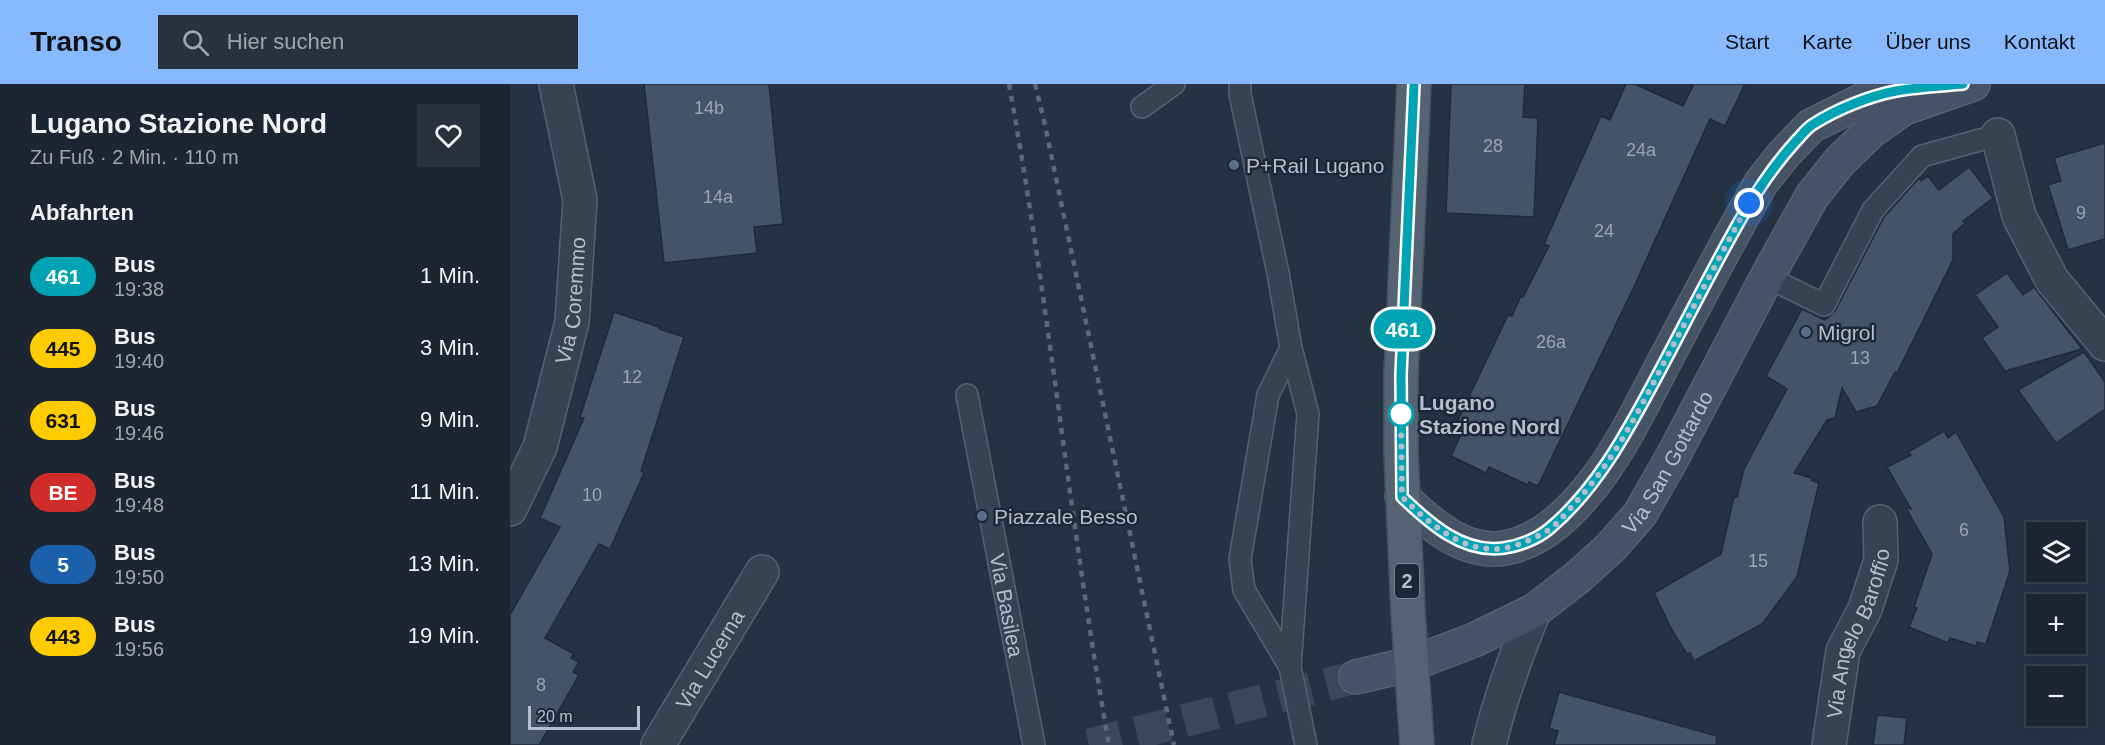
<!DOCTYPE html>
<html lang="de">
<meta charset="utf-8">
<style>
:root{--surface:#1b2632;--page:#28323e;--text:#f1f3f6;--muted:#a0a5ac;--line:#39434d;--accent:#87b9ff}
body{margin:0;font-family:Helvetica,sans-serif;background:var(--page);color:var(--text);height:100vh;display:flex;flex-direction:column;font-size:22px;white-space:nowrap}
*{box-sizing:border-box;margin:0}
p{font-size:20px;color:var(--muted)}
.icon{flex:none;width:33px;height:33px;fill:none;stroke:currentColor;stroke-width:2;stroke-linecap:round;stroke-linejoin:round}
.map{position:relative;flex:1;overflow:hidden}
.sheet{display:flex;flex-direction:column;background:var(--surface);width:510px}
.sheet>*{flex:none}
.badge{padding:0 12px;border-radius:20px;font-size:21px;line-height:39px}
.controls{position:absolute;left:1516px;top:438px;display:grid;gap:12px}
.controls a{display:grid;place-items:center;width:60px;height:60px;border-radius:0px;background:var(--surface);box-shadow:0 6px 24px #0002,0 0 0 2px var(--line);font-size:30px}
.scale{position:absolute;left:18px;bottom:15px;width:112px;box-sizing:border-box;padding-left:6px;border:3px solid #b5becc;border-top:0;font-size:16px;line-height:21px;white-space:nowrap;color:#b5becc;-webkit-text-stroke:4px #1d2837;paint-order:stroke}
.you{position:absolute;width:30px;height:30px;margin:-15px;border:4px solid #fff;border-radius:50%;background:#1a73e8;box-shadow:0 0 0 9px #1a73e833}
.map>.badge{position:absolute;translate:-50% -50%;box-shadow:0 0 0 3px #fff}
h2{padding:0 30px;font-size:22px;line-height:54px}
.round{display:grid;place-items:center;flex:none;width:63px;height:63px;border-radius:0px;background:var(--page)}
.summary{display:flex;align-items:center;justify-content:space-between;height:102px;padding:0 30px}
h1{font-size:28px;font-weight:800;line-height:45px}
ul{padding:0;list-style:none}
li{display:flex;align-items:center;gap:18px;height:72px;padding:0 30px}
li div{flex:1}
li b{display:block;font-size:22px}
li em{font-style:normal}
li .badge{min-width:66px;font-weight:700;text-align:center}
header{display:flex;align-items:center;gap:36px;box-sizing:border-box;height:84px;padding:0 30px;background:var(--accent);color:#111}
header strong{font-size:28px}
nav{display:flex;gap:33px;margin-inline-start:auto;font-size:21px}
.search{width:420px;height:54px;background:var(--page);display:flex;align-items:center;gap:15px;box-sizing:border-box;padding:0 21px;border-radius:0px;color:var(--muted);font-size:22px}
main{display:flex;flex:1;min-height:0}
.map>svg:first-child{display:block}
.building{fill:#445467;stroke:#1f2a39;stroke-width:1.5}
.lines{fill:none;stroke-linecap:round;stroke-linejoin:round}
.secondary-tunnel{stroke:#3a4757;stroke-width:33;stroke-dasharray:33 16;stroke-linecap:butt}
.lane-casing{stroke:#56616f;stroke-width:24}
.street-casing{stroke:#56616f;stroke-width:36}
.secondary-casing{stroke:#56616f;stroke-width:36}
.primary-casing{stroke:#454f5e;stroke-width:36}
.lane{stroke:#384352;stroke-width:21}
.street{stroke:#384352;stroke-width:33}
.secondary{stroke:#465265;stroke-width:33}
.primary{stroke:#566372;stroke-width:33}
.rail{stroke:#5a6879;stroke-width:4.5;stroke-dasharray:6 6;stroke-linecap:butt}
.line-casing{stroke:#fff;stroke-width:14}
.line{stroke:#00a3b4;stroke-width:9}
.walk{stroke:#b5becc;stroke-width:6;stroke-dasharray:0 10.8}
.service-dot{fill:#5c6f8a;stroke:#1d2837;stroke-width:2}
.stop-dot{fill:#fff;stroke:#00a3b4;stroke-width:3}
.labels{text-anchor:middle;dominant-baseline:central;stroke-width:5;stroke-linejoin:round;paint-order:stroke}
.number-label{font-size:18px;fill:#99a4b3}
.shield{fill:#1d2837;stroke:#87919f;stroke-width:1.5}
.shield-label{font-size:20px;font-weight:bold;fill:#b5becc}
.poi-label{font-size:21px;fill:#b5becc;stroke:#1d2837;text-anchor:start}
.street-label{font-size:21px;fill:#b5becc;stroke:#1d2837}
.stop-label{font-size:21px;font-weight:bold;fill:#b5becc;stroke:#1d2837;text-anchor:start}
</style>
<header>
<strong>Transo</strong>
<div class="search"><svg class="icon" aria-label="search" viewBox="0 0 24 24"><circle cx="10" cy="10" r="6"/><path d="M15 15l6 6"/></svg>Hier suchen</div>
<nav><a>Start</a><a>Karte</a><a>Über uns</a><a>Kontakt</a></nav>
</header>
<main>
<section class="sheet">
<div class="summary"><div><h1>Lugano Stazione Nord</h1><p>Zu Fuß · 2 Min. · 110 m</p></div><a class="round"><svg class="icon" aria-label="heart" viewBox="0 0 24 24"><path d="M12 20l-8-8c-3-5 5-10 8-4 3-6 11-1 8 4z"/></svg></a></div>
<h2>Abfahrten</h2>
<ul>
<li><span class="badge" style="background:#00a3b4;color:#fff">461</span><div><b>Bus</b><p>19:38</p></div><em>1 Min.</em></li>
<li><span class="badge" style="background:#fc0;color:#111">445</span><div><b>Bus</b><p>19:40</p></div><em>3 Min.</em></li>
<li><span class="badge" style="background:#fc0;color:#111">631</span><div><b>Bus</b><p>19:46</p></div><em>9 Min.</em></li>
<li><span class="badge" style="background:#d02c29;color:#fff">BE</span><div><b>Bus</b><p>19:48</p></div><em>11 Min.</em></li>
<li><span class="badge" style="background:#1b60ab;color:#fff">5</span><div><b>Bus</b><p>19:50</p></div><em>13 Min.</em></li>
<li><span class="badge" style="background:#fc0;color:#111">443</span><div><b>Bus</b><p>19:56</p></div><em>19 Min.</em></li>
</ul>
</section>
<div class="map">
<svg width="1595" height="661" viewBox="0 0 1595 661">
<rect width="100%" height="100%" fill="#243242"/>
<!-- building -->
<g class="building">
<path d="M134,0h125l14,140 -29,3 3,26 -93,10z"/>
<path d="M941,0h74l-2,33 15,1 -4,99 -88,-4z"/>
<path d="M1116,0h9l48,22 11,-22h51l-20,42 -15,-7 -77,170 -95,197 -9,-4 -1,3 -39,-18 -3,6 -35,-17 14,-30 -8,-4 51,-107 4,1 9,-20 2,1 26,-51 -5,-2 57,-128 9,4z"/>
<path d="M1595,59v96l-37,11 -20,-65 13,-4 -7,-23z"/>
<path d="M1459,83l24,31 -30,23 2,2 -12,11v26l-56,113 -2,-1 -18,34 -21,6 -14,-24 -7,30 -8,2 -33,53 18,5 -1,2 8,3 -22,94 -35,47 -68,37 -4,-8 -3,1 -14,-22 -19,-39 67,-39 13,-57h3l7,-28 43,-80 -21,-13 36,-67 23,11 10,-9 49,-94 35,-39 2,3 7,-5 11,14z"/>
<path d="M1497,189l16,22 11,-8 48,62 -77,22 -23,-33 16,-11 -23,-32z"/>
<path d="M104,228l45,15v2l25,8 -43,134 3,2 -34,76 -11,-5 -54,94 29,16 -3,4 8,4 -6,10 6,3 -40,70h-29v-130l50,-88 -20,-9 44,-100 -4,-1z"/>
<path d="M1574,268l21,30v27l-49,34 -38,-53z"/>
<path d="M1434,347l4,7 8,-6 48,85 6,54 -24,73 -9,-2 -1,4 -26,-8 -2,5 -39,-16 8,-19 -3,-1 18,-53 -26,-46 5,1 -24,-42 24,-12 -3,-3z"/>
<path d="M1049,608l158,44 -1,9h-162l4,-14 -9,-3z"/>
<path d="M1367,631l30,3 -3,27h-31z"/>
</g>
<g class="lines">
<!-- secondary-tunnel -->
<path class="secondary-tunnel" d="M579,661l267,-68"/>
<defs>
<g id="lane">
<path d="M730,0v10l38,179 13,75 17,66 -18,253 16,78"/>
<path d="M632,23l32,-23"/>
<path d="M1257,193l57,28 49,-95 49,-54 76,-21"/>
<path id="s1" d="M457,311l67,350"/>
<path d="M780,583l-46,-77 -4,-31 28,-164 23,-47"/>
</g>
<g id="street">
<path d="M1488,51l21,81 33,64 53,64"/>
<path id="s2" d="M0,425l30,-62 32,-125 8,-122 -24,-116"/>
<path id="s3" d="M148,661l104,-173"/>
<path d="M979,661c11,-47 27,-90 45,-134"/>
<path id="s4" d="M1319,661l14,-94 22,-42 16,-49 -1,-38"/>
</g>
<g id="secondary">
<path d="M892,413c27,26 62,58 103,51 39,-7 69,-39 92,-69 24,-32 46,-76 64,-111 33,-62 65,-124 100,-185l23,-29 27,-28 52,-26 33,-9 30,-3"/>
<path id="s5" d="M846,593l55,-13 63,-24 60,-29 44,-34 33,-30 29,-33 32,-56 95,-181 45,-81 28,-35 31,-30 33,-23 69,-24"/>
</g>
<path id="primary" d="M904,0l-13,291v80l7,157 9,133"/>
</defs>
<!-- lane casing -->
<use href="#lane" class="lane-casing"/>
<!-- street casing -->
<use href="#street" class="street-casing"/>
<!-- secondary casing -->
<use href="#secondary" class="secondary-casing"/>
<!-- primary casing -->
<use href="#primary" class="primary-casing"/>
<!-- lane -->
<use href="#lane" class="lane"/>
<!-- street -->
<use href="#street" class="street"/>
<!-- secondary -->
<use href="#secondary" class="secondary"/>
<!-- primary -->
<use href="#primary" class="primary"/>
<!-- rail -->
<g class="rail">
<path d="M499,0c40,219 61,442 100,661"/>
<path d="M525,0l10,41 129,620"/>
</g>
</g>
<g class="lines">
<defs>
<path id="line" d="M904,0l-13,291 1,122c27,26 61,57 102,51 15,-2 33,-9 45,-19 48,-40 78,-97 107,-151 28,-52 54,-105 83,-156 17,-30 34,-56 57,-81 5,-5 10,-12 16,-16 23,-15 57,-29 84,-34 22,-4 45,-5 67,-7"/>
</defs>
<!-- line casing -->
<use href="#line" class="line-casing"/>
<!-- line -->
<use href="#line" class="line"/>
<!-- walk -->
<path class="walk" d="M891,330l1,83c27,26 62,58 103,51 14,-3 29,-9 42,-17 11,-7 20,-19 29,-29 35,-38 59,-84 83,-130 30,-56 59,-113 90,-169"/>
</g>
<!-- markers -->
<g class="service-dot">
<circle cx="724" cy="81" r="6"/>
<circle cx="1296" cy="248" r="6"/>
<circle cx="472" cy="432" r="6"/>
</g>
<circle class="stop-dot" cx="891" cy="330" r="12"/>
<g class="labels">
<!-- number labels -->
<g class="number-label">
<text x="199" y="24">14b</text>
<text x="983" y="62">28</text>
<text x="1131" y="66">24a</text>
<text x="208" y="113">14a</text>
<text x="1571" y="129">9</text>
<text x="1094" y="147">24</text>
<text x="1041" y="258">26a</text>
<text x="1350" y="274">13</text>
<text x="122" y="293">12</text>
<text x="82" y="411">10</text>
<text x="1454" y="446">6</text>
<text x="1248" y="477">15</text>
<text x="31" y="601">8</text>
</g>
<!-- shield labels -->
<rect class="shield" x="885" y="480" width="24" height="34" rx="4.5"/>
<g class="shield-label">
<text x="897" y="497">2</text>
</g>
<!-- poi labels -->
<g class="poi-label">
<text x="736" y="81">P+Rail Lugano</text>
<text x="1308" y="248">Migrol</text>
<text x="484" y="432">Piazzale Besso</text>
</g>
<!-- street labels -->
<g class="street-label">
<text stroke="none"><textPath href="#s2" startOffset="219">Via Coremmo</textPath></text>
<text stroke="none"><textPath href="#s5" startOffset="393">Via San Gottardo</textPath></text>
<text stroke="none"><textPath href="#s1" startOffset="214">Via Basilea</textPath></text>
<text stroke="none"><textPath href="#s4" startOffset="116">Via Angelo Baroffio</textPath></text>
<text stroke="none"><textPath href="#s3" startOffset="100">Via Lucerna</textPath></text>
</g>
<!-- stop labels -->
<g class="stop-label">
<text x="909" y="318">Lugano<tspan x="909" dy="24">Stazione Nord</tspan></text>
</g>
</g>
</svg>
<div class="controls">
<a><svg class="icon" aria-label="layers" viewBox="0 0 24 24"><path d="M12 4l9 5-9 5-9-5zM3 14l9 5 9-5"/></svg></a>
<a>+</a>
<a>−</a>
</div>
<div class="scale">20 m</div>
<div class="you" style="left:1239px;top:119px"></div>
<b class="badge" style="left:893px;top:245px;background:#00a3b4;color:#fff">461</b>
</div>
</main>
